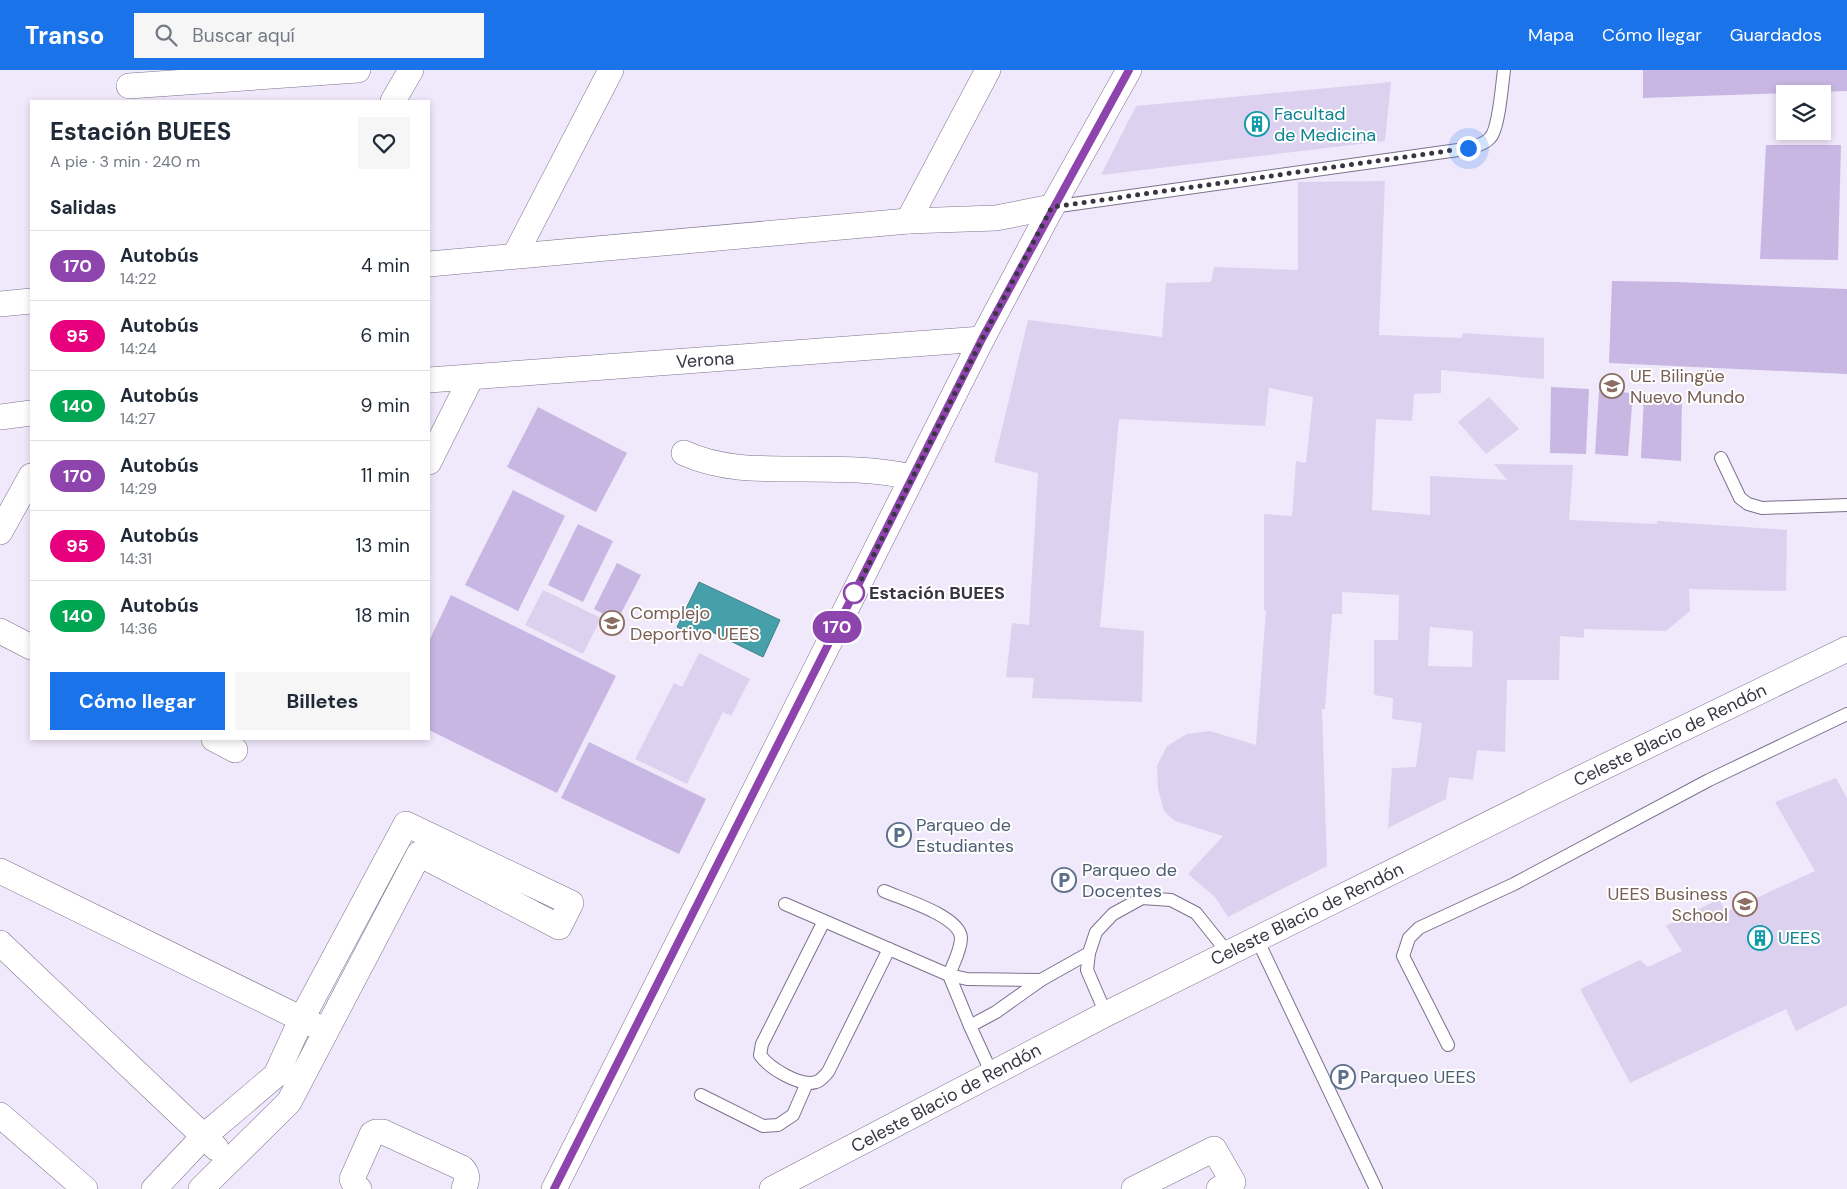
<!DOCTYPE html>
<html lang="es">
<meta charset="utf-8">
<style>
:root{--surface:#fff;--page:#f6f6f7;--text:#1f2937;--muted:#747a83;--line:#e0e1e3;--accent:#1a73e8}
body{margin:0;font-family:"DM Sans",sans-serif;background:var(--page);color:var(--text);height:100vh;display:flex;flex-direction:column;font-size:19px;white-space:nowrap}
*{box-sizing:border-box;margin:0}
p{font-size:16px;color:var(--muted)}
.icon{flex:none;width:28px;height:28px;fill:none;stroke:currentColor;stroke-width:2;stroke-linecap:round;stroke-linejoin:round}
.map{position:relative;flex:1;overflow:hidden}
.drawer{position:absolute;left:30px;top:30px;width:400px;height:640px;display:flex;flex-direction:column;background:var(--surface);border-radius:0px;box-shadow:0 2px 8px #0003}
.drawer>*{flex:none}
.badge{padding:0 10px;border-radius:16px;font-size:18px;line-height:32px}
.fabs{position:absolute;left:1776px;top:15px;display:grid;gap:10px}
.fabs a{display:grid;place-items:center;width:55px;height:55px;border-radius:0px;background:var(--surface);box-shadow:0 2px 8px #0003;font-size:25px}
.you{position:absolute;width:25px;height:25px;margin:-12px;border:4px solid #fff;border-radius:50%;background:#1a73e8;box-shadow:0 0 0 8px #1a73e833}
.map>.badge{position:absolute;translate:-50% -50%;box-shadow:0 0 0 2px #fff}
h2{padding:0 20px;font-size:19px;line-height:45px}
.round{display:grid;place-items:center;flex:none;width:52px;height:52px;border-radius:0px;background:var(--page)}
.headline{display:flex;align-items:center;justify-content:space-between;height:85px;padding:0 20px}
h1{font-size:24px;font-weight:700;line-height:38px}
.button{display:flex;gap:10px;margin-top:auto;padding:10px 20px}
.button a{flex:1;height:58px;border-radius:0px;background:var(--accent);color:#fff;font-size:20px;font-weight:700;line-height:58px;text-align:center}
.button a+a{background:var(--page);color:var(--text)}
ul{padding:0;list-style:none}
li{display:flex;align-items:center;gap:15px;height:70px;padding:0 20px;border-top:1px solid var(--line)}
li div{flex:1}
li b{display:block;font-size:19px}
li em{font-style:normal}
li .badge{min-width:55px;font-weight:700;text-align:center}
header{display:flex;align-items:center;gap:30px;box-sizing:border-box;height:70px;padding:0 25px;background:var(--accent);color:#fff}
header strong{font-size:24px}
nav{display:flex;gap:28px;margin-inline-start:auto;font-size:18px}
.search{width:350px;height:45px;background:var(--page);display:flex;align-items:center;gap:12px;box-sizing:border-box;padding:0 18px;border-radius:0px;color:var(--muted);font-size:19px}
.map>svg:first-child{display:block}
.green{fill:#c8b7e2}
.water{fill:#46a0a9;stroke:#42808a}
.building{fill:#ddd1f0;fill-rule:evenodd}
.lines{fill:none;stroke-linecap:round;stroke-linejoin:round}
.lane-casing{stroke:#7c718c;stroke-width:14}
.street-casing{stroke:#7c718c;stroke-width:26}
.lane{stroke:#fff;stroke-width:12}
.street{stroke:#fff;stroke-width:25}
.line-casing{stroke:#fff;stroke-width:11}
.line{stroke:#8e44ad;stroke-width:8}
.walk{stroke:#3a3542;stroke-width:5;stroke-dasharray:0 9}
.stop-dot{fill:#fff;stroke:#8e44ad;stroke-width:2.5}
.labels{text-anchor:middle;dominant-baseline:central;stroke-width:4;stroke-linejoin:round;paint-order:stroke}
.culture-label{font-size:18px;fill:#0d838f;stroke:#fff;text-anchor:start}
.street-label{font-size:18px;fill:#3a3542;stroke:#fff}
.education-label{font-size:18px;fill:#785e54;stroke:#fff;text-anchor:start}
.stop-label{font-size:18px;font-weight:bold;fill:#3a3542;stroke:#fff;text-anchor:start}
.service-label{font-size:18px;fill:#4e5e75;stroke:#fff;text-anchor:start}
</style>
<header>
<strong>Transo</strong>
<div class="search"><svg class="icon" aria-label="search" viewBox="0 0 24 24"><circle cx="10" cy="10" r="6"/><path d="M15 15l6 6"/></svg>Buscar aquí</div>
<nav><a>Mapa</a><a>Cómo llegar</a><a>Guardados</a></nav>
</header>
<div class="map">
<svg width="1847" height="1119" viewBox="0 0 1847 1119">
<rect width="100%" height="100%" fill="#f0e9fc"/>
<!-- green -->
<g class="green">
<path d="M1643,0h204v21l-204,7z"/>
<path d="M1766,75h75l-3,115 -78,-1z"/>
<path d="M1612,211l65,1 170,7v85l-238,-11z"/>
<path d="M1551,317l38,2 -3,65 -36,-1z"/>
<path d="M1599,321l34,2 -5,63 -33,-2z"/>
<path d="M1644,325l38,2 -1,64 -40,-3z"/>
<path d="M538,337l89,46 -31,59 -89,-45z"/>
<path d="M513,420l52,26 -47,95 -53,-26z"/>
<path d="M578,454l35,17 -30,61 -35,-17z"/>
<path d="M617,493l24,12 -24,46 -23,-12z"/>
<path d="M451,525l165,81 -59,117 -128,-63v-89z"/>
<path d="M589,672l117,57 -27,55 -118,-56z"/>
</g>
<!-- water -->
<path class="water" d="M699,512l81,38 -17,37 -57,-28 -14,5 -15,-7z"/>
<!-- building -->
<g class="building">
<path d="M1391,12l-6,59 -284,34 35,-69z"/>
<path d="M1385,111l-6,154 83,3 1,-5 81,5v41l-103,-9v23l-27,1 -2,27 -36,-2 -4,91 58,5v-39l77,4 -13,-16 79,1 -4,55 88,4v-3l130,9 -1,61 -97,-2 1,22 -24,20 -82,-2v9l-24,-2 -1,44h-52l-2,72 -28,-2 -4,30 -24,-3 -3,22 -58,29 4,-60 24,-1 6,-44 -30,-4 1,-21 -19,-3v-55h24l1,-45 -57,-3v22h-10l-7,95h-3l5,157 -99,51 -13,-20 -27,-23 35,-38 -48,-15 -11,-10 -6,-22 -1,-23 10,-20 20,-12 23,-3 46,14 10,-135h-2v-96l28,2 4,-55 10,2 7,-66 -44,-9 -4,38 -146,-7 -19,208 44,4 -2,71 -110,-4 2,-20 -28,-1 6,-54 17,2 9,-152 -44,-11 34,-142 134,17 4,-54 45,-1 3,-15 84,3v-88zM1430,557l43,4 -1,36 -44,-1z"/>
<path d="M1489,327l30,32 -33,25 -28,-32z"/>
<path d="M543,520l58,28 -18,36 -58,-29z"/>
<path d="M699,583l51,26 -19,37 -8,-4 -36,72 -52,-25 39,-76 8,4z"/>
<path d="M1836,708l11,20v207l-51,26 -10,-22 -156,74 -50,-94 60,-29 8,7 34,-16 -16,-25 53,-27 7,13 89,-41 -40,-69z"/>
</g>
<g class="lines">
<defs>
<g id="lane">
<path d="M1052,137l406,-57c10,-2 25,-4 32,-12 9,-9 12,-54 14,-68"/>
<path d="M1721,388l19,40 8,6 14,4 85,-3"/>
<path d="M884,821c18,8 76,25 77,47 0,12 -8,26 -12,37l21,51"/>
<path d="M785,834l164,71 18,4 74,1"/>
<path d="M824,851l-62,123 -2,11c9,13 40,32 56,27 5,-1 9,-7 12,-10l61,-123"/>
<path d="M1257,869l119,250"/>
<path d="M1106,944l-19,-44 2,-17 7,-21 17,-18 29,-16 29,2 25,13 32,40"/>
<path d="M1448,975l-45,-89 6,-18 10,-10 95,-44 195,-104 138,-66"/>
<path d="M992,1004l-22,-48 26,-14 45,-32 48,-27"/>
<path d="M701,1025l62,31 15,-1 15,-10 14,-32"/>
</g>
<g id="street">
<path d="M129,16l229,-16"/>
<path d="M393,31l18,-31"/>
<path d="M908,151l80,-151"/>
<path d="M515,185l96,-185"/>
<path d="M429,194l479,-43 88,-3 56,-11"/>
<path d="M0,234l31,-3"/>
<path d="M429,310l553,-41"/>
<path d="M0,347l31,-4"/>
<path d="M684,383c37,17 77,16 117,16 38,0 75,0 111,8"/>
<path d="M429,392l42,-84"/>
<path d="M0,462l31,-56"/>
<path d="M0,561l31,16"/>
<path d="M214,669l21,11"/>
<path d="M0,801l316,155"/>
<path d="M0,873l216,205"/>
<path d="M0,1045l85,74"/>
<path d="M154,1119l49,-52 73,-62 25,-55 105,-196 165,79 -12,24 -140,-73 -130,248 -88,87"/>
<path d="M359,1119l-4,-4 -3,-6 20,-45 4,-2h7l79,36c7,7 5,12 2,21"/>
<path d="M554,1119l428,-850 70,-132 77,-137"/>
<path d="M772,1119l334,-175 471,-234 270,-131"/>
<path d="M1134,1119l80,-40 19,33 -14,7"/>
</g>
</defs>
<!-- lane casing -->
<use href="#lane" class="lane-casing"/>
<!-- street casing -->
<use href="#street" class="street-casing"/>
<!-- lane -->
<use href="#lane" class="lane"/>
<!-- street -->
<use href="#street" class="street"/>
</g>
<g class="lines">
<defs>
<path id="line" d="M554,1119l428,-850 147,-269"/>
</defs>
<!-- line casing -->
<use href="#line" class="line-casing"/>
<!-- line -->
<use href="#line" class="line"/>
<!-- walk -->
<path class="walk" d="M854,523l-4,9 132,-263 70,-132 416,-59"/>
</g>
<!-- icons -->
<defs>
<symbol id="building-ring" viewBox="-11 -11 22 22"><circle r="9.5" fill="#fff" stroke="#0f9aa8" stroke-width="1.5"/><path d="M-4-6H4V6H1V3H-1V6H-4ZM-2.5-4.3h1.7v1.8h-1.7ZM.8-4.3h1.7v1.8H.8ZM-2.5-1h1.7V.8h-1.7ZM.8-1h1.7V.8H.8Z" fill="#0f9aa8"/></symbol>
<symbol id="school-ring" viewBox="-11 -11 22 22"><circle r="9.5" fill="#fff" stroke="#8d6e63" stroke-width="1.5"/><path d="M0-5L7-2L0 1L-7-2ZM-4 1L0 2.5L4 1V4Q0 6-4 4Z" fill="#8d6e63"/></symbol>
<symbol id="university-ring" viewBox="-11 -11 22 22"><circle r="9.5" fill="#fff" stroke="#8d6e63" stroke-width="1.5"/><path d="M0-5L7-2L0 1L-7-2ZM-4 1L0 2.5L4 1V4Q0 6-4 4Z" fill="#8d6e63"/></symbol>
<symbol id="parking-ring" viewBox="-11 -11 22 22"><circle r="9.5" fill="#fff" stroke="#5c6f8a" stroke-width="1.5"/><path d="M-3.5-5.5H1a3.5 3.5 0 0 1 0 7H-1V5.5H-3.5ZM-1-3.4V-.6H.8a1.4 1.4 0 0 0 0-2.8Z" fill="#5c6f8a"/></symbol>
</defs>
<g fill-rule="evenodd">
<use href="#building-ring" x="1243" y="40" width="28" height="28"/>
<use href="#school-ring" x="1598" y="302" width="28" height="28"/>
<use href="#university-ring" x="598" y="539" width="28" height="28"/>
<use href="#parking-ring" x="885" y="751" width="28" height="28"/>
<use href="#parking-ring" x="1050" y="796" width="28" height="28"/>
<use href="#university-ring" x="1731" y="820" width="28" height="28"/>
<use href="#building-ring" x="1746" y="854" width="28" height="28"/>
<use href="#parking-ring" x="1329" y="993" width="28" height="28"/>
</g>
<!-- markers -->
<circle class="stop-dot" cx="854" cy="523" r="10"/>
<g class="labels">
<!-- culture labels -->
<g class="culture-label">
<text x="1274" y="44">Facultad<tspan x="1274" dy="21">de Medicina</tspan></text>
<text x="1778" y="868">UEES</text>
</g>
<!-- street labels -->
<g class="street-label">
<text transform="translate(705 290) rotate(-4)">Verona</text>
<text transform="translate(1670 665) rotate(-26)">Celeste Blacio de Rendón</text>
<text transform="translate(1307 844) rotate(-26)">Celeste Blacio de Rendón</text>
<text transform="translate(946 1028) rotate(-28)">Celeste Blacio de Rendón</text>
</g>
<!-- education labels -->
<g class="education-label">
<text x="1630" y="306">UE. Bilingüe<tspan x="1630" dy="21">Nuevo Mundo</tspan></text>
<text x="630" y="543">Complejo<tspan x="630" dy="21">Deportivo UEES</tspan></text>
<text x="1728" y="824" text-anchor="end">UEES Business<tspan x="1728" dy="21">School</tspan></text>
</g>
<!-- stop labels -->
<g class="stop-label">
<text x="869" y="523">Estación BUEES</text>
</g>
<!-- service labels -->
<g class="service-label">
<text x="916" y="755">Parqueo de<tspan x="916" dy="21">Estudiantes</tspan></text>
<text x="1082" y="800">Parqueo de<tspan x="1082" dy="21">Docentes</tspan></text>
<text x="1360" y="1007">Parqueo UEES</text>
</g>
</g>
</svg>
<div class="fabs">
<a><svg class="icon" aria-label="layers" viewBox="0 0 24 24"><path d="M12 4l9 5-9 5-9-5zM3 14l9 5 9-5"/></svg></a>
</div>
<div class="you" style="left:1468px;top:78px"></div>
<b class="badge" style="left:837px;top:557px;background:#8e44ad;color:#fff">170</b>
<section class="drawer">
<div class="headline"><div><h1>Estación BUEES</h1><p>A pie · 3 min · 240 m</p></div><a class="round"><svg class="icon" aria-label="heart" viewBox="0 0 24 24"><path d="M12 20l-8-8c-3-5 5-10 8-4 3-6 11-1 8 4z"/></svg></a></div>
<h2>Salidas</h2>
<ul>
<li><span class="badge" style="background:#8e44ad;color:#fff">170</span><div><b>Autobús</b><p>14:22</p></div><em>4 min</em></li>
<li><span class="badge" style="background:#e6007e;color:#fff">95</span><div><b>Autobús</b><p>14:24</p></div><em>6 min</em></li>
<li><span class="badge" style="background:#00a651;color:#fff">140</span><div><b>Autobús</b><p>14:27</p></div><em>9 min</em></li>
<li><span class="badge" style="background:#8e44ad;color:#fff">170</span><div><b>Autobús</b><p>14:29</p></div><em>11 min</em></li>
<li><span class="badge" style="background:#e6007e;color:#fff">95</span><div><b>Autobús</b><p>14:31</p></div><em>13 min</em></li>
<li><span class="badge" style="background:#00a651;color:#fff">140</span><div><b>Autobús</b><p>14:36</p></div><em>18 min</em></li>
</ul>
<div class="button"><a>Cómo llegar</a><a>Billetes</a></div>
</section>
</div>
